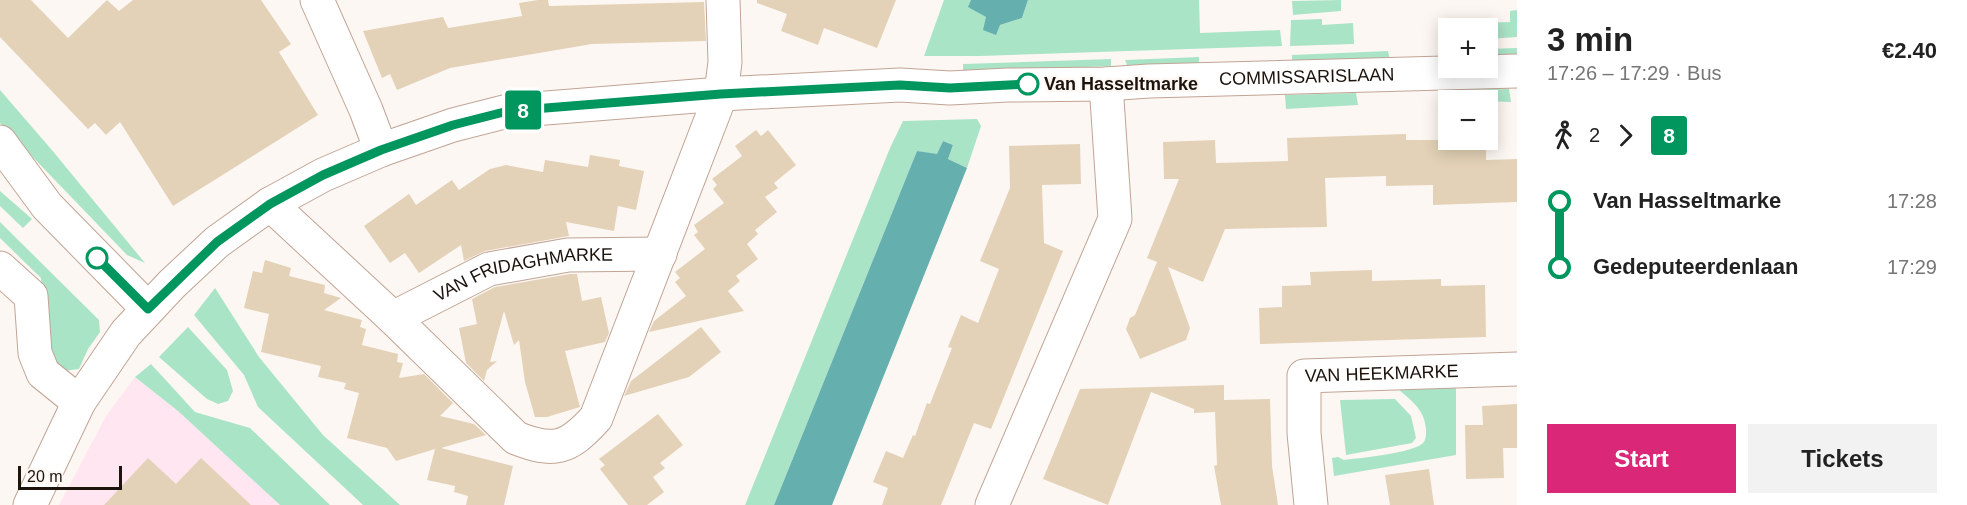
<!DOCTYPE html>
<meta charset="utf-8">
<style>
:root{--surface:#fff;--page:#f2f2f2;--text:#222;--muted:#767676;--accent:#db2777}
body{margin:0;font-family:Helvetica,sans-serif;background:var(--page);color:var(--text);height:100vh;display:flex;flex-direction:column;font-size:22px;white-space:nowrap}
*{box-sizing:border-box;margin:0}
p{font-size:20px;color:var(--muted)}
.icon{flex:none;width:33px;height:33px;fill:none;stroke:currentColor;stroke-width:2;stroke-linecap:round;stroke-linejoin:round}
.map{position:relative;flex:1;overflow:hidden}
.drawer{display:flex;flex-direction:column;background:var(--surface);width:450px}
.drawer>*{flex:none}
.badge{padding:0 12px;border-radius:4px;font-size:21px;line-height:39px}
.tools{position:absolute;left:1438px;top:18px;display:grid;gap:12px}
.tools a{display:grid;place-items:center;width:60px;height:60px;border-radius:0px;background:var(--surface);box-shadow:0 3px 15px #0003;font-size:30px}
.scale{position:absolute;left:18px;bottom:15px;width:104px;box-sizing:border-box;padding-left:6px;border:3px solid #1d130d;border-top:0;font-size:16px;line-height:21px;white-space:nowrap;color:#1d130d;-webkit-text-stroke:4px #fdf7f3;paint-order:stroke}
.map>.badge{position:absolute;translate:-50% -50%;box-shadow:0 0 0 3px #fff}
.legs{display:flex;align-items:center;gap:9px;height:66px;padding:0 30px;font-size:20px}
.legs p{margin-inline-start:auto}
.head{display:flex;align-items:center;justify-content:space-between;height:102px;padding:0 30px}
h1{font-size:33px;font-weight:700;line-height:45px}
.primary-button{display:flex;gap:12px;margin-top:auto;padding:12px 30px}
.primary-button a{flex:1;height:69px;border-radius:0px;background:var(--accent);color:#fff;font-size:24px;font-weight:700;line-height:69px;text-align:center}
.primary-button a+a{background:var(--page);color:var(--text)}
ul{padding:0 30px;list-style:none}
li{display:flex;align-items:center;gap:21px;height:66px;font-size:22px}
li i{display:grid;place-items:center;width:9px;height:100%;margin:0 8px;background:currentColor}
li i::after{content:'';width:15px;height:15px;margin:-8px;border:4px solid;border-radius:50%;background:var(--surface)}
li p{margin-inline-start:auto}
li:first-child i{background:linear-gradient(#0000 50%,currentColor 0)}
li:last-child i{background:linear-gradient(currentColor 50%,#0000 0)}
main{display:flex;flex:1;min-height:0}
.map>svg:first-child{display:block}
.education{fill:#ffe6f1}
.green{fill:#aae4c7}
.water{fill:#65afaf}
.building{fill:#e3d2b7}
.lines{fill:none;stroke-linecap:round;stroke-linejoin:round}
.minor-casing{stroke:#c1a494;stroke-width:35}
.minor{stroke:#fff;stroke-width:33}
.line-1-casing{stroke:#fff;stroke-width:14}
.line-1{stroke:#00965e;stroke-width:9}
.stop-1-dot{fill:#fff;stroke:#00965e;stroke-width:3}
.labels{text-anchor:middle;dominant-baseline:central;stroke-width:4.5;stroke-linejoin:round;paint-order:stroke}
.street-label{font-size:18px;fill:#1d130d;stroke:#fdf7f3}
.stop-label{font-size:18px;font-weight:bold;fill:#1d130d;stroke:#fdf7f3;text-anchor:start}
</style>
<main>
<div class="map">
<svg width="1517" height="505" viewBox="0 0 1517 505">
<rect width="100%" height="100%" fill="#fdf7f3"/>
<!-- education -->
<path class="education" d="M135,377l43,34 102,94h-221l47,-89z"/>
<!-- green -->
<g class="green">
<path d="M944,0h27l-2,7 31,18 22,-7 6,-18h171l1,33 80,-3 2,16 -302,10h-56z"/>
<path d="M1341,0v11l-48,4 -1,-14z"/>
<path d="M1517,10v27l-29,2v-11h-39v9l-1,-13 62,-2v-11z"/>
<path d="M1322,19v6l31,-2 1,21 -64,2 1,-26z"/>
<path d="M1517,48v7l-29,1v-7z"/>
<path d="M1388,51l2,9 -98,2v-7z"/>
<path d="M1199,57v7l-72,1 -2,-5z"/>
<path d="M1111,59v7l-148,6v-8z"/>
<path d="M1509,89l2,13 -62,-2 -1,3 1,-13z"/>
<path d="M0,90l51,59 94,114 -18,-8 -127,-132z"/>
<path d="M1356,93l2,12 -72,4 -1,-14z"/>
<path d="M977,119l4,7 -14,42 -19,-9 5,-14 -10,-4 -6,14 -20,-4 -143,354h-29l145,-357 13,-27z"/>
<path d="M0,191l32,28 -9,9 -23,-22z"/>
<path d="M0,222l99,98 1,12 -12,17 -9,20 -15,2 -9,-6 -10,-15 -4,-72 -41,-40z"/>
<path d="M215,288l44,69 64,78 77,70h-37l-105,-98 -14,-32 -50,-60z"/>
<path d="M188,327l39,43 6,21 -5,10 -10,3 -11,-5 -48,-42z"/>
<path d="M151,364l44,48 55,16 80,77h-50l-102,-94 -43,-34z"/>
<path d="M1456,386v69l-122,21 -2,-18 6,-1 6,3c15,-2 70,-7 79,-17 3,-3 3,-8 3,-13 -1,-20 -14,-29 -28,-41z"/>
<path d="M1395,399l16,17 5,22 -4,5 -66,12 -6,-55z"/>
</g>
<!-- water -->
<g class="water">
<path d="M971,0h57l-6,18 -22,7 -4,10 -13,-5 3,-13 -18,-10z"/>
<path d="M943,141l10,4 -5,14 19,9 -135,337h-58l143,-354 20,3z"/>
</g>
<!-- building -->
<g class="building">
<path d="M0,0h31l37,38 39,-38 12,11 14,-11h128l30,44 -12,8 39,63 -145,91 -53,-84 -14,13 -11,-12 -7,6 -88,-92z"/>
<path d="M538,0h10l1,6 155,-4 2,39 -114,3 -142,24 -53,22 -7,-16 -8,4 -19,-47 80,-14 5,11 74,-12 -3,-13z"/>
<path d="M757,0h139l-19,48 -53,-20 -6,17 -37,-14 6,-17 -30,-11z"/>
<path d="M756,130l5,6 7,-6 28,35 -22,18 4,5 -13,9 12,15 -22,18 3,4 -11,10 11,15 -22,17 4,5 -12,10 16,20 -95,21 5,-11 32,-25 -11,-14 5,-4 -5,-6 30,-23 -11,-14 4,-3 -4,-7 30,-22 -11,-14 4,-4 -5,-6 30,-23 -7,-10z"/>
<path d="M1406,134v6h80v20l31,-1v43l-84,3v-20l-47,1v-10l-61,2 2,49 -102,2 -22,53 -35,-15 22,61 -4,12 -46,19 -14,-30 4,-11 5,-3 22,-53 -10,-4 32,-79h-15l-1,-37 52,-2 1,23 72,-2 -1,-23z"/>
<path d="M1080,144l1,40 -39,1 2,58 19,8 -72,178 -17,-6 -33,82h-59l6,-17 -15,-6 13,-31 17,7 10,-23 2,1 12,-33 3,1 22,-56 -4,-1 13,-32 17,8 21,-54 -19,-8 30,-73 -1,-42z"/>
<path d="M590,155l30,5 -1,6 25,5 -8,39 -18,-4 -4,25 -48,-9 3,14 -84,15 -21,10 -3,-16 -42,28 -14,-20 -15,10 -26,-37 45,-32 7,11 36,-25 7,10 31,-21 16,-4 37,7 2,-12 43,7z"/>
<path d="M265,260l26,8 -2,8 36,9 -1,8 17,5 -17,12 38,10 -2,7 6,2 -4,16 36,9 -1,8 6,1 -4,15 25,-4 29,29 -13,13 34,8 12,11 -45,13 72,18 -9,39h-38l2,-9 -14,-4 1,-6 -28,-6 8,-31 -39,12 -9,-13 -40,-10 12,-45 -15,-4 2,-6 -28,-6 3,-11 -60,-14 8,-38 -25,-6 9,-37 9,2z"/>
<path d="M1372,270v11l69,-2v7l44,-1 1,52 -226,7 -1,-36 23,-1v-21l29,-1 -1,-13z"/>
<path d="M570,274h7l5,27 19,-4 8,36 -4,9 -40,9 15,56 -33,10h-12l-10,-35 -6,-42 -5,5 -10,-34 -14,51 7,-1 -10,9 -3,11 -18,-18 -7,-35 18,-4 -5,-25 23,-12z"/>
<path d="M701,327l20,25 -32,25 -65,19 7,-15z"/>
<path d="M1224,385v15l46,-1 2,67 6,39h-57l-7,-39 3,-1 -2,-53 -21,1v-4l-43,-17 -43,113 -65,-26 37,-90z"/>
<path d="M1517,404v44h-14l1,30 -38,1 -1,-54h18l-1,-19z"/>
<path d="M658,414l25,31 -23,18 5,5 -12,9 11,15 -17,13h-19l-28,-36 5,-4 -6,-6z"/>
<path d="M148,458l28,26 25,-26 50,47h-147z"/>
<path d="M1429,469l5,36h-44l-5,-30z"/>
</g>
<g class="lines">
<defs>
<g id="minor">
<path d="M317,0l49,110 15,40"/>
<path d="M0,142l47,64 101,103"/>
<path d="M270,204l123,114 123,120c38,15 52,11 80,-20l125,-324 4,-32 -2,-62"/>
<path d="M0,268l31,28 4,57 8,20 36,29"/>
<path id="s1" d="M393,318l96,-49 79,-14 92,-1"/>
<path id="s2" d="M30,505l49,-103 47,-69 46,-49 45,-42 53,-38 53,-29 58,-25 72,-25 55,-14 213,-17 179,-9 50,3 58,-3 98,-1 43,-3 368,-10"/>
<path d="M992,505l123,-286 -9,-135"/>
<path id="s3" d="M1311,505l-7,-72v-57l213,-7"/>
</g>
</defs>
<!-- minor casing -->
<use href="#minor" class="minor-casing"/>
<!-- minor -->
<use href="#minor" class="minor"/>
</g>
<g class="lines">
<defs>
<path id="line-1" d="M97,258l51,51 69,-67 53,-38 53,-29 58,-25 72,-25 55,-14 213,-17 179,-9 50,3 78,-4"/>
</defs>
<!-- line-1 casing -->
<use href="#line-1" class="line-1-casing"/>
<!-- line-1 -->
<use href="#line-1" class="line-1"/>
</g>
<!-- markers -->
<g class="stop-1-dot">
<circle cx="1028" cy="84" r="10"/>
<circle cx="97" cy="258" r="10"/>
</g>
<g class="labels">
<!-- street labels -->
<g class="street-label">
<text stroke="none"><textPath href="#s2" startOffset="1448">COMMISSARISLAAN</textPath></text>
<text stroke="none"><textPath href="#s1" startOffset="140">VAN FRIDAGHMARKE</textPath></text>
<text stroke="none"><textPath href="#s3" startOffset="207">VAN HEEKMARKE</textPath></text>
</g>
<!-- stop labels -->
<g class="stop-label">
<text x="1044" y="84">Van Hasseltmarke</text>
</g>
</g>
</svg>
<div class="tools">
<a>+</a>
<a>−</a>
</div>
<div class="scale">20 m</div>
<b class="badge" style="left:523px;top:110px;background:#00965e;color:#fff">8</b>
</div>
<section class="drawer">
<div class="head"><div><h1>3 min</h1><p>17:26 – 17:29 · Bus</p></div><b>€2.40</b></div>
<div class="legs"><svg class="icon" aria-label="walk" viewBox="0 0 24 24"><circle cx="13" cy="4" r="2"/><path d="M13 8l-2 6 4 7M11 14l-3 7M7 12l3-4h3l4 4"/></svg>2<svg class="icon" aria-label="forward" viewBox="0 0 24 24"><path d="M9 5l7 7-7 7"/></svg><b class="badge" style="background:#00965e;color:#fff">8</b></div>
<ul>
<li><i style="color:#00965e"></i><b>Van Hasseltmarke</b><p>17:28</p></li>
<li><i style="color:#00965e"></i><b>Gedeputeerdenlaan</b><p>17:29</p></li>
</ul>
<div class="primary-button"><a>Start</a><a>Tickets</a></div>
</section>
</main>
